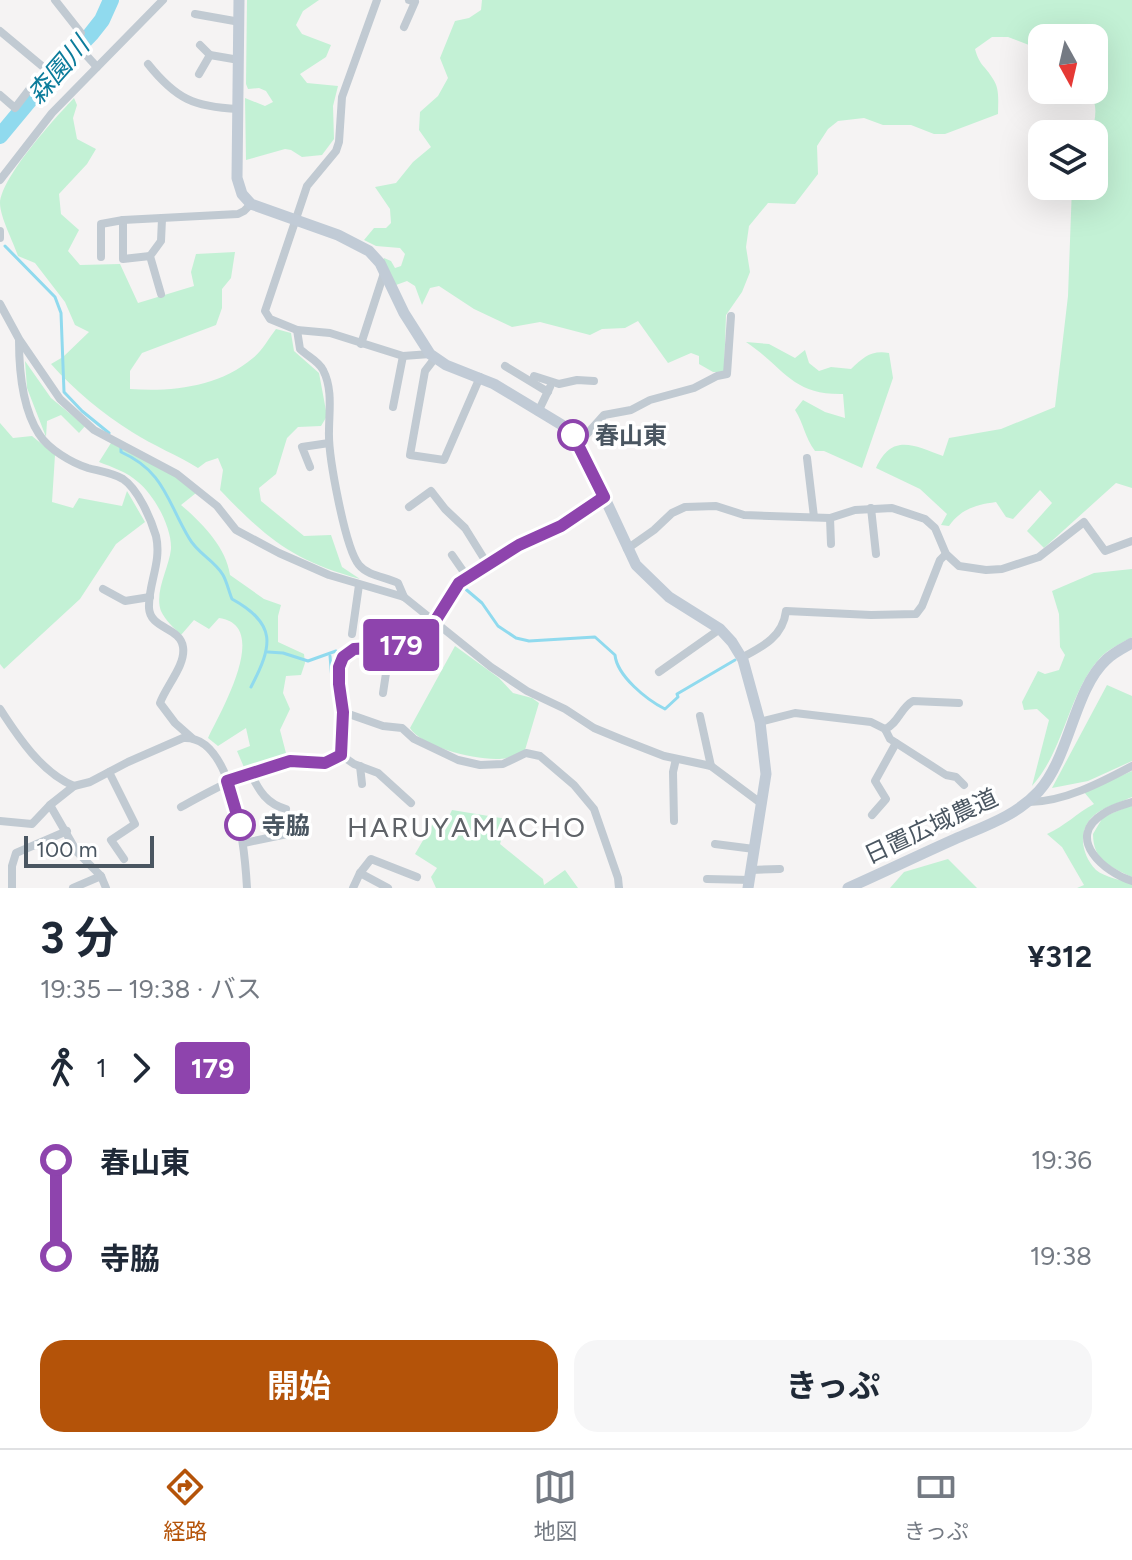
<!DOCTYPE html>
<html lang="ja">
<meta charset="utf-8">
<style>
:root{--surface:#fff;--page:#f6f6f7;--text:#1f2937;--muted:#747a83;--line:#e0e1e3;--accent:#b45309}
body{margin:0;font-family:Figtree,"Noto Sans JP",sans-serif;background:var(--page);color:var(--text);height:100vh;display:flex;flex-direction:column;font-size:30px;white-space:nowrap}
*{box-sizing:border-box;margin:0}
p{font-size:26px;color:var(--muted)}
.icon{flex:none;width:44px;height:44px;fill:none;stroke:currentColor;stroke-width:2;stroke-linecap:round;stroke-linejoin:round}
.map{position:relative;height:888px;overflow:hidden}
.sheet{display:flex;flex-direction:column;background:var(--surface);flex:1}
.sheet>*{flex:none}
.badge{padding:0 16px;border-radius:6px;font-size:28px;line-height:52px}
.needle{width:52px;rotate:172deg}
.controls{position:absolute;left:1028px;top:24px;display:grid;gap:16px}
.controls a{display:grid;place-items:center;width:80px;height:80px;border-radius:16px;background:var(--surface);box-shadow:0 8px 32px #0002;font-size:40px}
.scale{position:absolute;left:24px;bottom:20px;width:130px;box-sizing:border-box;padding-left:8px;border:4px solid #4a5661;border-top:0;font-size:22px;line-height:28px;white-space:nowrap;color:#4a5661;-webkit-text-stroke:6px #fff;paint-order:stroke}
.map>.badge{position:absolute;translate:-50% -50%;box-shadow:0 0 0 4px #fff}
.legs{display:flex;align-items:center;gap:12px;height:88px;padding:0 40px;font-size:26px}
.legs p{margin-inline-start:auto}
.head{display:flex;align-items:center;justify-content:space-between;height:136px;padding:0 40px}
h1{font-size:44px;font-weight:700;line-height:60px}
.action{display:flex;gap:16px;margin-top:auto;padding:16px 40px}
.action a{flex:1;height:92px;border-radius:24px;background:var(--accent);color:#fff;font-size:32px;font-weight:700;line-height:92px;text-align:center}
.action a+a{background:var(--page);color:var(--text)}
ul{padding:0 40px;list-style:none}
li{display:flex;align-items:center;gap:28px;height:96px;font-size:30px}
li i{display:grid;place-items:center;width:12px;height:100%;margin:0 10px;background:currentColor}
li i::after{content:'';width:20px;height:20px;margin:-10px;border:6px solid;border-radius:50%;background:var(--surface)}
li p{margin-inline-start:auto}
li:first-child i{background:linear-gradient(#0000 50%,currentColor 0)}
li:last-child i{background:linear-gradient(currentColor 50%,#0000 0)}
.tab-bar{display:flex;justify-content:space-around;align-items:center;height:112px;border-top:2px solid var(--line);background:var(--surface);font-size:22px;color:var(--muted)}
.tab-bar a{display:grid;justify-items:center;gap:4px}
.tab-bar .active{color:var(--accent)}
.map>svg:first-child{display:block}
.green{fill:#c3f1d5}
.lines{fill:none;stroke-linecap:round;stroke-linejoin:round}
.stream{stroke:#90daee;stroke-width:3}
.river{stroke:#90daee;stroke-width:16}
.street{stroke:#c1cad2;stroke-width:8}
.secondary{stroke:#c1cbd6;stroke-width:11}
.line-1-casing{stroke:#fff;stroke-width:18}
.line-1{stroke:#8e44ad;stroke-width:12}
.stop-1-dot{fill:#fff;stroke:#8e44ad;stroke-width:4}
.labels{text-anchor:middle;dominant-baseline:central;stroke-width:7;stroke-linejoin:round;paint-order:stroke}
.stop-label{font-size:24px;font-weight:bold;fill:#4a5661;stroke:#fff;text-anchor:start}
.street-label{font-size:24px;fill:#4a5661;stroke:#fff}
.water-label{font-size:26px;font-style:italic;fill:#0c7c9b;stroke:#fff}
.quarter-label{font-size:28px;letter-spacing:2px;fill:#5f6368;stroke:#fff}
</style>
<div class="map">
<svg width="1132" height="888" viewBox="0 0 1132 888">
<rect width="100%" height="100%" fill="#f5f3f3"/>
<!-- green -->
<g class="green">
<path d="M247,0h72l-16,11 -7,14 6,9 29,11 -5,12 -26,17 7,9 31,3 -5,20 1,33 -12,16 -20,2 -11,-7 -6,-1 -39,11 -1,-62 20,8 8,-4 -7,-11 -7,-3 -11,1 -2,-5z"/>
<path d="M482,0h650v488l-16,-5 -72,65 -17,-17 25,-28 -12,-13 -27,29 -7,-2 -10,-15c-21,3 -35,7 -47,24l-8,-1 6,-11 -27,-25 -44,-21c16,-35 37,-23 67,-12l6,-18 52,-9 54,-22 13,-111 4,-110h22v-52h-2c3,-17 8,-31 -6,-44h8v-52h-52v12l-34,-13h-16l-17,12c5,18 10,16 18,30 7,10 5,23 5,35l-53,20h-11l-23,-9h-28l-19,-7 -26,3 -10,8 -11,17 1,28 -23,30 -27,-1 -19,23 -3,21 4,25 -8,20 -16,23 -2,57h-11l-14,-8v-8l-8,-3 -23,10 -30,-42 -13,7 -23,1 -12,6 -50,-13 -28,5 -38,-18 -35,-23 -9,2 -8,17 -7,-19 -8,-5 -11,4 -13,-23 1,-4 7,3 4,7 6,-2 4,-12 -5,-6 -24,-2 -12,-6 10,-12h12l5,-5 -1,-14 -15,-22 21,-4 17,-21 18,-15 -12,-17 1,-18 18,-16 10,-18 -8,-20 15,-37 14,-3 12,-8z"/>
<path d="M74,98l3,7 -4,13 4,21 19,10 -9,15 -28,30 2,20 18,16 -11,21 12,14 40,-1 18,39 56,-17 -3,-14 5,-18 39,-2 -4,26 -9,11v19l-6,17 -74,28 -12,18v18c42,3 89,-2 123,-31 9,-7 16,-20 23,-29l15,4 3,18 25,22 8,43 -6,10 -23,1 -11,11 -11,36 -17,14 2,13 43,35 27,-1 11,32 18,12c-67,-18 -94,-41 -140,-89l3,-20 -5,-12 -12,4 -8,6c-21,-13 -44,-22 -66,-36 -30,-19 -57,-41 -81,-68l12,-7 26,-25 -14,-7 -10,-23 -30,-39 -17,-7c-5,-15 -18,-39 -18,-53 2,-27 55,-85 74,-105z"/>
<path d="M746,342l23,2 26,14 10,-8 4,13 10,8 12,-4 20,2c13,-12 20,-19 38,-16l4,25 -31,90 -38,-17h-9c-10,-13 -11,-27 -20,-41l8,-10 22,12 20,6 -2,-24c-52,1 -58,-26 -97,-52z"/>
<path d="M25,361l26,37 34,28 -6,7 -18,-18 -14,6 -1,16 -19,-49z"/>
<path d="M0,423l13,15 19,-2 23,19 -3,47 21,6 6,-10 43,8 5,-15 18,31 -29,22 -36,55 -76,70 -4,-5z"/>
<path d="M111,443l90,46 -20,16c21,18 45,42 49,70l34,24 17,6 -3,11v26l26,12 1,9 -4,12 -15,1 -3,17 7,16 -10,21 7,27 -41,15 -9,-21 13,-5 -4,-18 -28,18 -10,-8c12,-25 64,-113 11,-120l-10,11 -15,-9 -13,15c-7,-7 -16,-15 -20,-24 -7,-19 8,-43 10,-62 1,-22 -17,-54 -33,-67 -11,-10 -26,-15 -39,-20z"/>
<path d="M1132,569v68c-10,6 -24,12 -32,21 -32,35 -35,91 -68,128l17,-66 -12,-11 -13,1 -2,-8 16,-31 7,3 14,-4 6,-15 -5,-8 -1,-33 -7,-23 42,-18z"/>
<path d="M455,646l44,32 14,15 19,5 7,5 -14,47c-6,3 -12,6 -18,8 -23,5 -85,-10 -97,-30z"/>
<path d="M1107,685l25,11v65l-44,20 -36,7z"/>
<path d="M1132,771v26c-11,5 -25,9 -35,16 -20,14 -17,40 -1,57 8,7 26,10 36,14v4h-55l7,-3 -22,-38 -15,-13c18,-8 30,-21 47,-30l-10,-12z"/>
<path d="M1132,805v72c-21,-10 -39,-16 -39,-43l10,-17z"/>
<path d="M452,810l55,9 -7,25 43,35 1,6 21,-15 13,18h-142l-5,-11 6,-9 -22,-14 21,-36 10,5z"/>
<path d="M948,859l29,29h-87l14,-16z"/>
</g>
<g class="lines">
<!-- stream -->
<g class="stream">
<path d="M5,246l50,51 6,16 3,79 18,19 27,22"/>
<path d="M121,448v4c43,19 46,49 68,86 8,15 26,23 34,37 4,7 6,17 9,24 45,25 41,46 19,88"/>
<path d="M462,586l20,17 16,23 18,12 13,3 66,-4 20,18c2,21 32,45 50,54l13,-12 -1,-3 58,-34"/>
<path d="M268,652l15,1 25,8 28,-10"/>
<path d="M330,656l2,24"/>
</g>
<!-- river -->
<path class="river" d="M0,136l44,-53 47,-49 11,-14 9,-20"/>
<!-- street -->
<g class="street">
<path d="M377,0l-35,97 -3,45 -3,9 -29,35 -42,125 5,8 27,11 33,3 73,23 27,-2"/>
<path d="M195,14l45,8"/>
<path d="M404,27l11,-25 -6,-2"/>
<path d="M0,31l48,40"/>
<path d="M76,44l21,23"/>
<path d="M200,45l10,10"/>
<path d="M148,64c28,35 46,43 90,45"/>
<path d="M199,74l11,-19 29,5"/>
<path d="M0,95l15,13 20,-26 41,-38 5,-11 -26,-33"/>
<path d="M0,180l52,-67 111,-113"/>
<path d="M123,220v39l27,-3"/>
<path d="M0,231v7"/>
<path d="M101,257v-33l22,-4 115,-6 6,-3 7,-7"/>
<path d="M161,294l-11,-38 11,-15 1,-22"/>
<path d="M0,304l19,35 41,60 34,31 83,44 40,32 19,24 43,23 50,22 75,22 87,70 36,24 38,18 29,19 29,12 41,16 47,10 51,38"/>
<path d="M297,330l3,19c7,7 19,12 23,21 10,19 6,42 6,61 -1,24 16,117 30,134 9,11 27,12 39,18l6,14"/>
<path d="M19,340c0,30 3,68 20,94 9,15 33,29 49,34 11,3 25,5 35,11 15,10 28,40 33,57 6,26 -8,48 -7,72 1,21 31,19 34,39 3,18 -17,39 -23,56l15,20 17,15"/>
<path d="M361,344l23,-71"/>
<path d="M435,358l-10,13 -15,84 34,5 36,-83"/>
<path d="M505,366l43,26"/>
<path d="M534,376l25,8 18,-4 17,1"/>
<path d="M393,407l10,-51"/>
<path d="M538,412l12,-25"/>
<path d="M579,443l25,-28 27,-5 19,-10 44,-12 23,-12 10,-2 4,-58"/>
<path d="M807,458l7,59"/>
<path d="M310,467l-8,-20 27,-4"/>
<path d="M409,507l22,-16 14,18 20,19 23,37"/>
<path d="M871,508l5,46"/>
<path d="M830,518l1,26"/>
<path d="M627,549l27,-19 18,-17 13,-6 31,-1 28,9 86,3 25,-8 37,-2 33,11 10,9 11,26 13,12 27,4 16,-1 37,-12 45,-35 21,29 27,-10"/>
<path d="M452,555l16,23"/>
<path d="M103,589l22,12 25,-4"/>
<path d="M352,634l7,-49"/>
<path d="M741,658c21,-11 42,-21 45,-47l85,4 45,-1 6,-8 18,-46 6,-6"/>
<path d="M659,672l61,-43"/>
<path d="M383,693l7,-46"/>
<path d="M0,709c18,28 42,64 74,77l16,-4 38,-20 55,-24c51,-4 62,114 64,150"/>
<path d="M343,712l40,14 19,2 12,11 44,21 22,5 23,-1 23,-11 14,3 34,29 20,24 24,69 1,10"/>
<path d="M700,716l11,50"/>
<path d="M760,722l35,-9 76,9 14,7 5,10 56,36 10,2 8,8"/>
<path d="M885,729c13,-5 16,-22 28,-28l46,2"/>
<path d="M341,755l13,9 24,9 33,30"/>
<path d="M360,766l2,18"/>
<path d="M109,772l26,52 -24,16 13,19"/>
<path d="M251,774c8,17 16,30 35,35"/>
<path d="M1027,802c35,1 75,-20 105,-36"/>
<path d="M1132,802c-9,3 -21,6 -29,12 -39,24 2,59 29,67"/>
<path d="M50,805l27,47 24,24 -28,12"/>
<path d="M181,807c33,-18 67,-37 105,-45 22,-4 34,6 55,-7l2,-43 -4,-45 4,-10 11,-8 45,-3 18,-9 17,-14 25,-40 60,-38 42,-19 43,-29"/>
<path d="M872,815l14,-16 -11,-18 21,-38"/>
<path d="M0,821l32,3 18,-19 24,-19"/>
<path d="M674,821l-1,-49 3,-13"/>
<path d="M244,843l48,-10"/>
<path d="M715,844l39,5"/>
<path d="M751,870l29,-1"/>
<path d="M360,873l28,15"/>
<path d="M101,876l5,12"/>
<path d="M707,879l43,1"/>
<path d="M12,888v-22l4,-13 51,-22"/>
<path d="M353,888l7,-15 11,-14 46,18"/>
</g>
<!-- secondary -->
<g class="secondary">
<path d="M239,0l-2,178 5,16 9,10 87,31 31,16 11,12 24,50 26,41 16,11 48,19 68,41 17,18 57,122 33,32 51,32 12,13 11,18 17,62 6,52 -18,114"/>
<path d="M848,888c36,-16 71,-33 107,-49 30,-13 61,-23 84,-48 31,-35 35,-101 67,-131 7,-7 17,-12 26,-17"/>
</g>
</g>
<g class="lines">
<defs>
<path id="line-1" d="M240,825l-13,-44 63,-20 35,2 16,-8 2,-43 -4,-28v-17l4,-10 11,-8 45,-3 18,-9 17,-14 25,-40 60,-38 42,-19 43,-29 -31,-62"/>
</defs>
<!-- line-1 casing -->
<use href="#line-1" class="line-1-casing"/>
<!-- line-1 -->
<use href="#line-1" class="line-1"/>
</g>
<!-- markers -->
<g class="stop-1-dot">
<circle cx="573" cy="435" r="14"/>
<circle cx="240" cy="825" r="14"/>
</g>
<g class="labels">
<!-- stop labels -->
<g class="stop-label">
<text x="595" y="435">春山東</text>
<text x="262" y="825">寺脇</text>
</g>
<!-- street labels -->
<g class="street-label">
<text transform="translate(931 826) rotate(-25)">日置広域農道</text>
</g>
<!-- water labels -->
<g class="water-label">
<text transform="translate(58 70) rotate(-49)">森園川</text>
</g>
<!-- quarter labels -->
<g class="quarter-label">
<text x="467" y="827">HARUYAMACHO</text>
</g>
</g>
</svg>
<div class="controls">
<a><svg class="needle" viewBox="-14 -14 28 28"><path d="M0-13l5 13h-10z" fill="#e53935"/><path d="M0 13l5-13h-10z" fill="#747a83"/></svg></a>
<a><svg class="icon" aria-label="layers" viewBox="0 0 24 24"><path d="M12 4l9 5-9 5-9-5zM3 14l9 5 9-5"/></svg></a>
</div>
<div class="scale">100 m</div>
<b class="badge" style="left:401px;top:645px;background:#8e44ad;color:#fff">179</b>
</div>
<section class="sheet">
<div class="head"><div><h1>3 分</h1><p>19:35 – 19:38 · バス</p></div><b>¥312</b></div>
<div class="legs"><svg class="icon" aria-label="walk" viewBox="0 0 24 24"><circle cx="13" cy="4" r="2"/><path d="M13 8l-2 6 4 7M11 14l-3 7M7 12l3-4h3l4 4"/></svg>1<svg class="icon" aria-label="forward" viewBox="0 0 24 24"><path d="M9 5l7 7-7 7"/></svg><b class="badge" style="background:#8e44ad;color:#fff">179</b></div>
<ul>
<li><i style="color:#8e44ad"></i><b>春山東</b><p>19:36</p></li>
<li><i style="color:#8e44ad"></i><b>寺脇</b><p>19:38</p></li>
</ul>
<div class="action"><a>開始</a><a>きっぷ</a></div>
</section>
<nav class="tab-bar">
<a class="active"><svg class="icon" aria-label="directions" viewBox="0 0 24 24"><path d="M12 3l9 9-9 9-9-9zM9 14v-3h6M13 9l2 2-2 2"/></svg>経路</a>
<a><svg class="icon" aria-label="map" viewBox="0 0 24 24"><path d="M3 6l6-2 6 2 6-2v14l-6 2-6-2-6 2zM9 4v14M15 6v14"/></svg>地図</a>
<a><svg class="icon" aria-label="tickets" viewBox="0 0 24 24"><path d="M3 7h18v10H3zM15 7v10"/></svg>きっぷ</a>
</nav>
